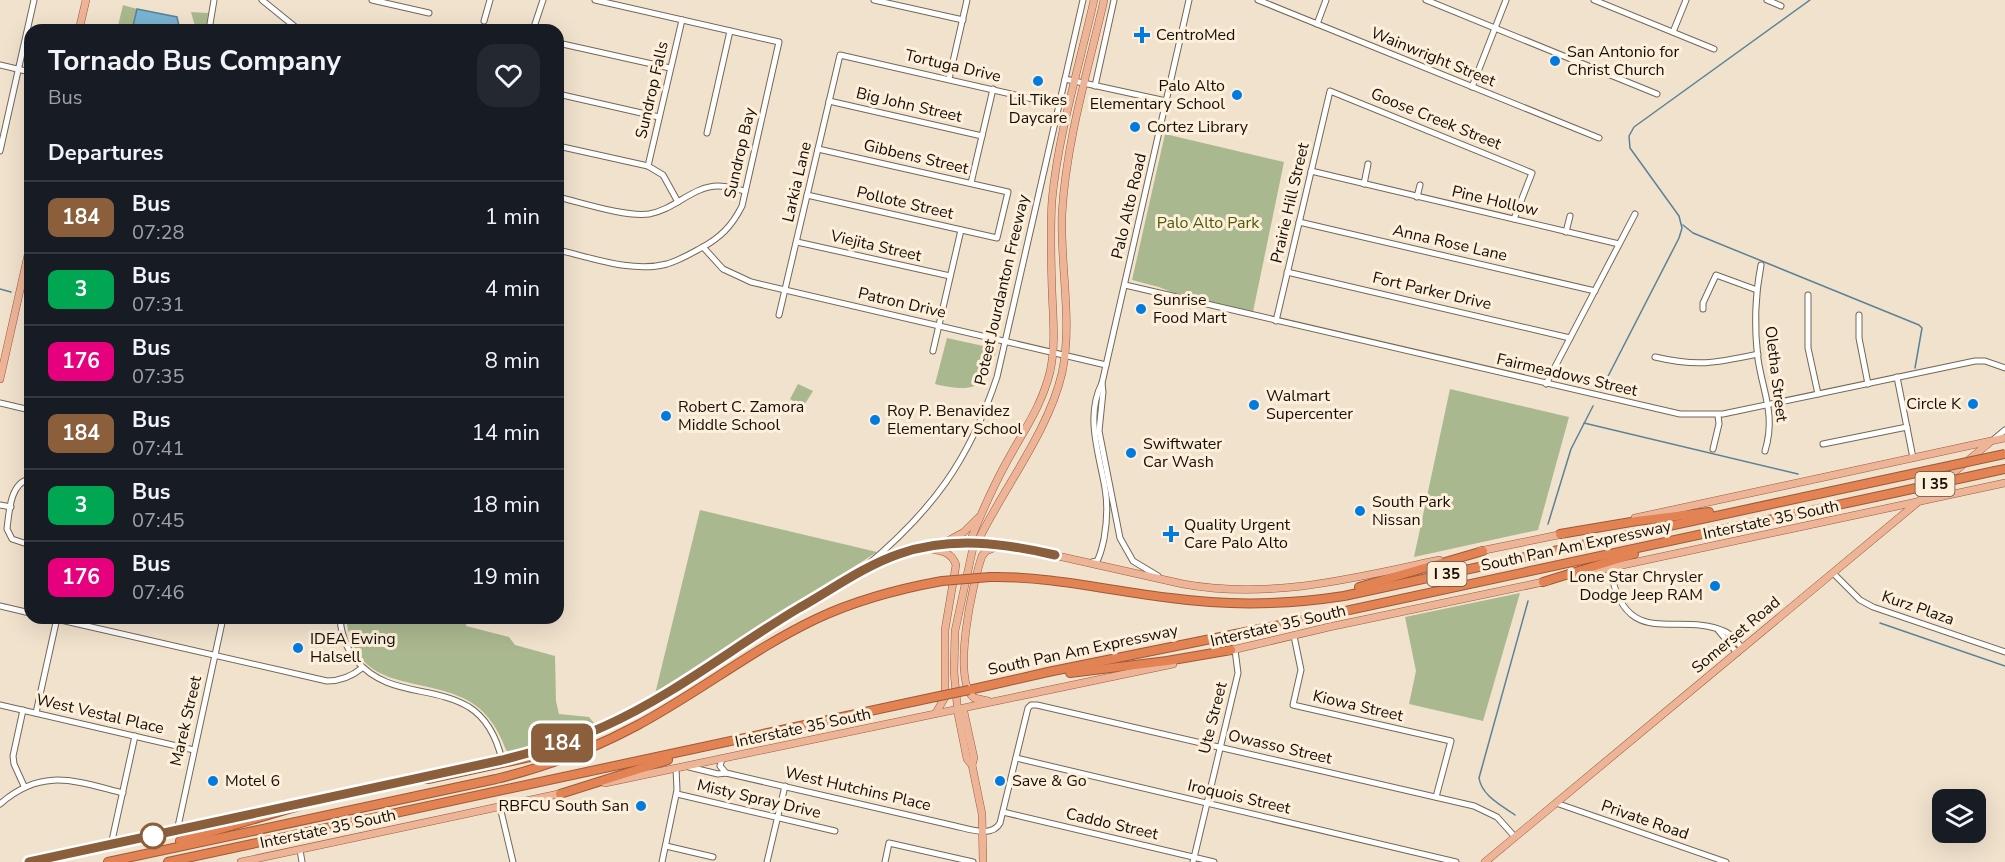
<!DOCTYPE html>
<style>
:root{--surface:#171b24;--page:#242831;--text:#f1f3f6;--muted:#9ea1a6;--line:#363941}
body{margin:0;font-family:"Nunito Sans",sans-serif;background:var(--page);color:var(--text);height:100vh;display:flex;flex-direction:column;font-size:22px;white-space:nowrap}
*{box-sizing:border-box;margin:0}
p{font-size:20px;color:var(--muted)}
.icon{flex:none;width:33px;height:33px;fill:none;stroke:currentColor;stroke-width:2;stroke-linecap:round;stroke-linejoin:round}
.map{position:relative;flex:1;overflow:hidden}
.panel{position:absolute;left:24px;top:24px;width:540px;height:600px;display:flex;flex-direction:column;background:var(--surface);border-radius:18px;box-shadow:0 6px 24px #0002}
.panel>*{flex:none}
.badge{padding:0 12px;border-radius:9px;font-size:21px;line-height:39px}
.controls{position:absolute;left:1932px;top:789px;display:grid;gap:12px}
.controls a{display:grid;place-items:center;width:54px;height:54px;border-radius:12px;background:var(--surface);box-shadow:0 6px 24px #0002;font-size:30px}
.map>.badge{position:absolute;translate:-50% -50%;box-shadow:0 0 0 3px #fff}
h2{padding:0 24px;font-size:22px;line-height:54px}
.round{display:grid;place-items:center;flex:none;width:63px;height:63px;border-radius:18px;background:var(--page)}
.overview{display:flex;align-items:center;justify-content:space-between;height:102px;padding:0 24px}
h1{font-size:28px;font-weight:700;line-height:45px}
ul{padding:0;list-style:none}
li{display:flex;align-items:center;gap:18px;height:72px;padding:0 24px;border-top:2px solid var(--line)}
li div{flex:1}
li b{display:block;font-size:22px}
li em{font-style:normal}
li .badge{min-width:66px;font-weight:700;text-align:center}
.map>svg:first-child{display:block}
.green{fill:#aab88f}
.water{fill:#7ab3d3;stroke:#5b8296;stroke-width:1.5}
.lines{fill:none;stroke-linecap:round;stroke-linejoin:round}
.stream{stroke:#5b8296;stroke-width:1.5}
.minor-casing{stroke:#756756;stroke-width:7}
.major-casing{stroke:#9b5a39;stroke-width:8}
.highway-casing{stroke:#9b5a39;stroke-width:10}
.minor{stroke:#fff;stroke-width:5}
.major{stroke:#eeb498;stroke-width:7}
.highway{stroke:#e38253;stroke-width:8}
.highway-bridge-casing{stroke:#9b5a39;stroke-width:10;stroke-linecap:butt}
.highway-bridge{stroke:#e38253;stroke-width:8}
.line-casing{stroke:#fff;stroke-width:14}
.line{stroke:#8b5e3c;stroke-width:9}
.poi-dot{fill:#027be1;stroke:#feefda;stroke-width:2}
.stop-dot{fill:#fff;stroke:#8b5e3c;stroke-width:3}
.labels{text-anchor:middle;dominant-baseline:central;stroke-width:6;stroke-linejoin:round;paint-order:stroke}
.shield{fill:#feefda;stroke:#5a5247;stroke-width:1.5}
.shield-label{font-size:15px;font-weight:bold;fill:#140f08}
.poi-label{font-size:16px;fill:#140f08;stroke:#feefda;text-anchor:start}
.street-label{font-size:16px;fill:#140f08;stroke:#feefda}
.park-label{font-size:16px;fill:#495c06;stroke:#feefda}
</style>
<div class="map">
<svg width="2005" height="862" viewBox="0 0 2005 862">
<rect width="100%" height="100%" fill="#f1e2cd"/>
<!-- green -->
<g class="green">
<path d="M123,5l14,4 -5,21h-15z"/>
<path d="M191,12l17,1 -1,17h-11z"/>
<path d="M1165,134l119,28 -31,150 -82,-20 -12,-5 -27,-7z"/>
<path d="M947,338l50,11c-13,38 -20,45 -62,35z"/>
<path d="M798,384l15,7 -10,16 -13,-8z"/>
<path d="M1450,389l119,28 -31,113 -124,27z"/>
<path d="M700,510l177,42 -222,142z"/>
<path d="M1520,593l-37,128 -74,-17 7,-33 -11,-54z"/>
<path d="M346,618h121l-1,8 43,11 6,8 40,11 1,45 3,13 30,3 5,6 -82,31 -6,-4c-8,-22 -21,-42 -43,-52 -50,-23 -107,-6 -117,-80z"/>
</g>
<!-- water -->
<path class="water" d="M137,9l40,8 3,13h-48z"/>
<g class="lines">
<!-- stream -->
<g class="stream">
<path d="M1683,225l10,8 226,92 3,3 -7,40"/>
<path d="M0,289l11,3"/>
<path d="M1601,390l78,-152 3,-10 -3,-12 -49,-68 -1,-12 5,-9 176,-127"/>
<path d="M1584,423l214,51"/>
<path d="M1548,524l23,-75 22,-43"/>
<path d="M1880,623l125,43"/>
<path d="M1515,815c-14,-10 -33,-19 -36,-37l49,-177"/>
</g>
<defs>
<g id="minor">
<path d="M262,0l37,30"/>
<path d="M372,0l57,13"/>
<path d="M874,0l89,20"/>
<path d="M1258,0l341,138"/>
<path d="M1426,0l231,94"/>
<path d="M1594,0l120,49"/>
<path d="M1767,0l14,6"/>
<path d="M484,21l6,-21"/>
<path d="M1317,24l9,-24"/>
<path d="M209,30l5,-30"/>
<path d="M533,30l10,-30"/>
<path d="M1673,32l13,-32"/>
<path d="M558,43l112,25"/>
<path d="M0,65l30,7"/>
<path d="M949,79l18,-79"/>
<path d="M1065,79l101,22"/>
<path d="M1095,86l19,-86"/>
<path d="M1472,87l34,-87"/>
<path d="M558,94l101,23"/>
<path d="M829,101l153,35"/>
<path d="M707,133l23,-102"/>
<path d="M558,146l90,20 15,9 15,27"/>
<path d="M0,151l34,-151"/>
<path d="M648,166l34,-146"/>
<path d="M1311,171l308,73"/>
<path d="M971,183l22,-94"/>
<path d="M1364,184l4,-20"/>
<path d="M807,195l190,43 11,-46 -190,-43"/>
<path d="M558,197c25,6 67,20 91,17 25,-4 44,-28 69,-28 9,0 18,3 27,5"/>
<path d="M1417,197l3,-12"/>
<path d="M1299,222l296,69"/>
<path d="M1566,232l4,-16"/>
<path d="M797,242l153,34"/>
<path d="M703,247l20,22 28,13 355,83"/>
<path d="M558,250c35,8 74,23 109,14 13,-4 23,-10 34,-16 19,-10 31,-22 41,-42l37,-164 -184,-42"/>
<path d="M1761,265c-6,31 -7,62 -3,94 5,34 18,56 7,92"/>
<path d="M1287,272l283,66"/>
<path d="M1125,285l555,129h43l252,-53h10l20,7"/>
<path d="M1808,295v53l10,46"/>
<path d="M1703,309v-6l13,-28 41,15"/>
<path d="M779,315l61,-260 219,50"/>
<path d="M1859,315v23l9,46"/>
<path d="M1276,321l54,-230 202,82 -18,46"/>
<path d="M933,351l28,-121"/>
<path d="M1655,357c43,10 60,6 103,-3"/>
<path d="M1897,377l16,81"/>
<path d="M1102,383l1,9 -4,39 21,107 13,23 25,15"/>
<path d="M1546,384l89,-170"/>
<path d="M0,403l30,7"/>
<path d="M1993,440l12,-10"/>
<path d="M1823,444l84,-17"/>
<path d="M1713,449l6,-25 -1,-9"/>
<path d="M30,479c-20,3 -21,34 -23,50l5,10 18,6"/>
<path d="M0,505l11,2"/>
<path d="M1092,562l5,-1c4,-7 5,-14 7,-22 3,-17 4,-34 1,-51 -6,-35 -20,-72 -3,-105l87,-383"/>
<path d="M865,567c67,-56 104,-106 132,-190l86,-377"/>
<path d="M1610,568c15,86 68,41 116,64 6,3 12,11 16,16"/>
<path d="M1833,573l27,27 13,7 132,45"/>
<path d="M0,606l30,7"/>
<path d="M52,618l275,63c14,0 24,-4 35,-13"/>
<path d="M340,618c1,15 6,30 16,42 31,37 76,25 113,47 19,12 28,32 33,53"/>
<path d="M1718,630l19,23"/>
<path d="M1294,636l7,34 -8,35 158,36 -15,56"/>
<path d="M0,705l194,45"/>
<path d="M23,710l-10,46 1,8 10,22"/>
<path d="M36,713l21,-95"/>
<path d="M1016,758l440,104"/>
<path d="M722,759l-2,7 6,7"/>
<path d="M689,767l29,7 8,-1 229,53c14,3 37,12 45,-3l28,-115 3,-3h6l437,101 23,11 18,20"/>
<path d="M677,794l158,37"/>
<path d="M1556,803l170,59"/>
<path d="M0,804c42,-37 75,-23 123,-11"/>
<path d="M500,807l13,55"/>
<path d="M1003,812l211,50"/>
<path d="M177,831l46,-213"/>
<path d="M111,845l24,-109"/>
<path d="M666,846l47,11"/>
<path d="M300,850l2,12"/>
<path d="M662,862l15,-72 -1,-22"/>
<path d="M767,862l18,-76"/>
<path d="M885,862l4,-19 84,19"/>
<path d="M1193,862l45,-189 -3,-23"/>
</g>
<g id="major">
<path d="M79,30l7,-30"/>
<path d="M0,379l30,-133"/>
<path d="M1635,518l370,-80"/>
<path d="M946,542l18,-10 14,-14"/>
<path d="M974,543l5,-4c26,-53 70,-109 83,-166 11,-50 -2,-108 0,-159 4,-72 26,-144 42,-214"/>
<path d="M932,549c11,2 20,4 24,16l-11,65v67l-9,16"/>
<path d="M1480,551l83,-17"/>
<path d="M1576,575l429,-92"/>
<path d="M1228,651l101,-24 219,-46"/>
<path d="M988,701l-14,-3c-23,-19 -1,-116 8,-142l4,-5 12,-5"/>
<path d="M959,709l5,3 10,46 -2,7"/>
<path d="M524,755c38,-12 76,-24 110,-43 65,-37 126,-80 190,-118 24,-14 49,-32 76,-41 32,-10 70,-13 104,-9l179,40c87,16 172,-6 256,-24"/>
<path d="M605,783l568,-119"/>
<path d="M305,804l118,-26"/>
<path d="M29,862l241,-51"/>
<path d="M241,862l322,-69"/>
<path d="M983,862l-1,-48 -10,-49 -5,-6 -9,-45 -4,-42 1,-41 19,-88 -3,-4c10,-25 21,-50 34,-74 17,-32 36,-57 45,-93 6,-27 3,-54 2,-82 -1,-30 -2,-60 0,-90 6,-65 28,-137 42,-200"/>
<path d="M1485,862l504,-419"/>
</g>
<g id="highway">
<path d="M1995,471l10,-2"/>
<path d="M1560,534l77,-13 72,-9"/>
<path d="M990,577c61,-1 120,14 181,21 58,8 115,7 173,-2l558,-120"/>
<path d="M1543,582l91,-28"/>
<path d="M1359,587l124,-36"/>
<path d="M1070,673l97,-12 64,-11"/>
<path d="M969,690l79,-18 222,-45 605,-130"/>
<path d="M418,779h10l163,-35"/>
<path d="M560,794l108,-34"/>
<path d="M180,841l129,-38"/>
<path d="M108,862l388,-83c50,-12 95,-29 140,-53 62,-33 117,-77 180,-107 40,-19 82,-30 126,-38"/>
<path d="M168,862l767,-165"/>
</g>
</defs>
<!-- minor casing -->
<use href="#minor" class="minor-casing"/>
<!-- major casing -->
<use href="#major" class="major-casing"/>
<!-- highway casing -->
<use href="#highway" class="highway-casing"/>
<!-- minor -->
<use href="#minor" class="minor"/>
<!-- major -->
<use href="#major" class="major"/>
<!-- highway -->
<use href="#highway" class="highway"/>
<defs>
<g id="highway-bridge">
<path d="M1902,476l103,-22"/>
<path d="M1875,497l120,-26"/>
<path d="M942,581l48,-4"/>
<path d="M935,697l34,-7"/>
</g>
</defs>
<!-- highway-bridge casing -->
<use href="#highway-bridge" class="highway-bridge-casing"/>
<!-- highway-bridge -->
<use href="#highway-bridge" class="highway-bridge"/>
</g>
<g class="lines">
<defs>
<path id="line" d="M29,862l473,-102c36,-9 70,-19 103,-34 69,-31 130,-80 194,-118 32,-18 65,-42 100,-54 51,-18 105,-11 156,1"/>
</defs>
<!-- line casing -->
<use href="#line" class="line-casing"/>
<!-- line -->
<use href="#line" class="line"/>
</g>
<!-- markers -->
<g class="poi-dot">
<path d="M1139 26h6v6h6v6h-6v6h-6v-6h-6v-6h6z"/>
<circle cx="1555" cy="61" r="6"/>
<circle cx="1038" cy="81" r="6"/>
<circle cx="1237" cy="95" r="6"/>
<circle cx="1135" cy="127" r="6"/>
<circle cx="1141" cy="309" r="6"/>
<circle cx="1973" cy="404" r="6"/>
<circle cx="1254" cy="405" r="6"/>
<circle cx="666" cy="416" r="6"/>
<circle cx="875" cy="420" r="6"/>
<circle cx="1131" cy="453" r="6"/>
<circle cx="1360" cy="511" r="6"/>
<path d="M1168 525h6v6h6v6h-6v6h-6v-6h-6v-6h6z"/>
<circle cx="1715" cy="586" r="6"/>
<circle cx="298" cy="648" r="6"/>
<circle cx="213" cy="781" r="6"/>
<circle cx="1000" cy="781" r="6"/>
<circle cx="641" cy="806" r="6"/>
</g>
<circle class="stop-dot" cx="153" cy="836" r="12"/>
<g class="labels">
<!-- shield labels -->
<g class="shield">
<rect x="1915.5" y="472" width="39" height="24" rx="4.5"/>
<rect x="1427.5" y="562" width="39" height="24" rx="4.5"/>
</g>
<g class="shield-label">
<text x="1935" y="484">I 35</text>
<text x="1447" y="574">I 35</text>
</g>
<!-- poi labels -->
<g class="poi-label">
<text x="1156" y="35">CentroMed</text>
<text x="1567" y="52">San Antonio for<tspan x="1567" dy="18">Christ Church</tspan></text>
<text x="1225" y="86" text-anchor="end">Palo Alto<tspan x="1225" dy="18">Elementary School</tspan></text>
<text x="1038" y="100" text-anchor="middle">Lil Tikes<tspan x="1038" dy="18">Daycare</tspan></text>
<text x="1147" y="127">Cortez Library</text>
<text x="1153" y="300">Sunrise<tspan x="1153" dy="18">Food Mart</tspan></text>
<text x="1266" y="396">Walmart<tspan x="1266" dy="18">Supercenter</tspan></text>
<text x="1961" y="404" text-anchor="end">Circle K</text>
<text x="678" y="407">Robert C. Zamora<tspan x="678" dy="18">Middle School</tspan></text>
<text x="887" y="411">Roy P. Benavidez<tspan x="887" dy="18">Elementary School</tspan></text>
<text x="1143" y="444">Swiftwater<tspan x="1143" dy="18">Car Wash</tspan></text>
<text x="1372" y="502">South Park<tspan x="1372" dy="18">Nissan</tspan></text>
<text x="1184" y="525">Quality Urgent<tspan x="1184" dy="18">Care Palo Alto</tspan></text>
<text x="1703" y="577" text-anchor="end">Lone Star Chrysler<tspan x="1703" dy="18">Dodge Jeep RAM</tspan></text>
<text x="310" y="639">IDEA Ewing<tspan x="310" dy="18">Halsell</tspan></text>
<text x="225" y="781">Motel 6</text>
<text x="1012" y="781">Save &amp; Go</text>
<text x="629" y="806" text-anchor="end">RBFCU South San</text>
</g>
<!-- street labels -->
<g class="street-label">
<text transform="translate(1433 57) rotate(22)">Wainwright Street</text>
<text transform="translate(953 66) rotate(13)">Tortuga Drive</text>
<text transform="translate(652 90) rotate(-77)">Sundrop Falls</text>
<text transform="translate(909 105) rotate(13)">Big John Street</text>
<text transform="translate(1436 119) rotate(22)">Goose Creek Street</text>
<text transform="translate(740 153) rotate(-77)">Sundrop Bay</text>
<text transform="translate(916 157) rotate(13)">Gibbens Street</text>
<text transform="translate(797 182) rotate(-77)">Larkia Lane</text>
<text transform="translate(1495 201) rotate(13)">Pine Hollow</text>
<text transform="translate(905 203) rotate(13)">Pollote Street</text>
<text transform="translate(1290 203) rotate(-77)">Prairie Hill Street</text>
<text transform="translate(1129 206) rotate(-77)">Palo Alto Road</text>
<text transform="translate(1450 243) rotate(13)">Anna Rose Lane</text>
<text transform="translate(876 246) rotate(13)">Viejita Street</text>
<text transform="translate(1002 290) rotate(-77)">Poteet Jourdanton Freeway</text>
<text transform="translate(1432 291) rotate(13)">Fort Parker Drive</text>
<text transform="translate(902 303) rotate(13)">Patron Drive</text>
<text transform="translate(1776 374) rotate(83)">Oletha Street</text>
<text transform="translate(1567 375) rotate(13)">Fairmeadows Street</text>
<text transform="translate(1771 520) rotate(-12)">Interstate 35 South</text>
<text transform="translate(1576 546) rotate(-12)">South Pan Am Expressway</text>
<text transform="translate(1918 608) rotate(19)">Kurz Plaza</text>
<text transform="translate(1278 626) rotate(-13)">Interstate 35 South</text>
<text transform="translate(1736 635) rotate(-40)">Somerset Road</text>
<text transform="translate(1083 650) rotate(-12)">South Pan Am Expressway</text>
<text transform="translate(1358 706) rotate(13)">Kiowa Street</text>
<text transform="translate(100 714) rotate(13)">West Vestal Place</text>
<text transform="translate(1213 718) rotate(-76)">Ute Street</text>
<text transform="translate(186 721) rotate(-77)">Marek Street</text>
<text transform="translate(803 728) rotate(-12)">Interstate 35 South</text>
<text transform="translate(1280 747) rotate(13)">Owasso Street</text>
<text transform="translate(858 789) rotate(13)">West Hutchins Place</text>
<text transform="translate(1239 797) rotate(13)">Iroquois Street</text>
<text transform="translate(759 799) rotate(13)">Misty Spray Drive</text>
<text transform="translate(1645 820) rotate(19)">Private Road</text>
<text transform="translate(1112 824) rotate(13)">Caddo Street</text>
<text transform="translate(328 829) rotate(-12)">Interstate 35 South</text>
</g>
<!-- park labels -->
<g class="park-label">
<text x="1208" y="223">Palo Alto Park</text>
</g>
</g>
</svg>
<div class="controls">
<a><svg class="icon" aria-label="layers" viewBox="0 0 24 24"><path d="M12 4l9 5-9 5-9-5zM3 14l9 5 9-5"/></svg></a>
</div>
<b class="badge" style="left:562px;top:743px;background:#8b5e3c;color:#fff">184</b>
<section class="panel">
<div class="overview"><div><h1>Tornado Bus Company</h1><p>Bus</p></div><a class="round"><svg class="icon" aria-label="heart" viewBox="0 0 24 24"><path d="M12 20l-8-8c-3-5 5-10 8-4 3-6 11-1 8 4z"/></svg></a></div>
<h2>Departures</h2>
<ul>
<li><span class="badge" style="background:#8b5e3c;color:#fff">184</span><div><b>Bus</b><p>07:28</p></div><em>1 min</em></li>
<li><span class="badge" style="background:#00a651;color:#fff">3</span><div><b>Bus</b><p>07:31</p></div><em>4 min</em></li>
<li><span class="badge" style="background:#e6007e;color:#fff">176</span><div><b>Bus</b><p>07:35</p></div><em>8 min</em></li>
<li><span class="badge" style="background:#8b5e3c;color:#fff">184</span><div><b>Bus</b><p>07:41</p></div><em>14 min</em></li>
<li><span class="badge" style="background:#00a651;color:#fff">3</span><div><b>Bus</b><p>07:45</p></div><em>18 min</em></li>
<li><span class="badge" style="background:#e6007e;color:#fff">176</span><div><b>Bus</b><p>07:46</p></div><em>19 min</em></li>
</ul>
</section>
</div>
